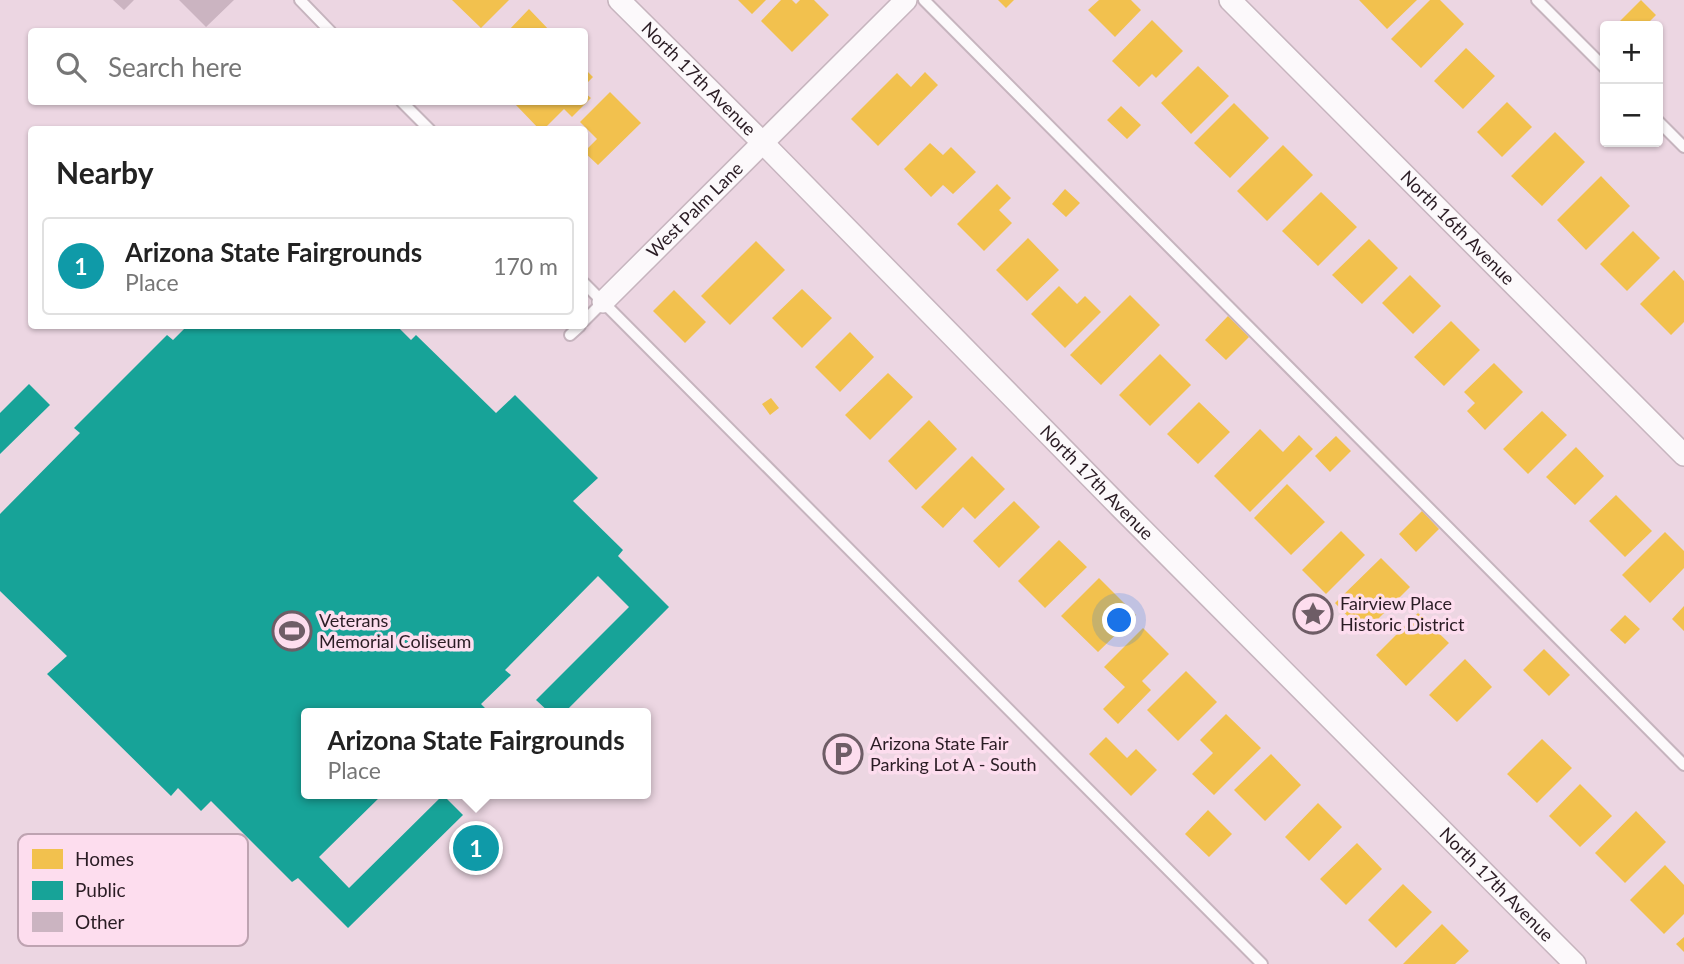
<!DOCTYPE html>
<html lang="en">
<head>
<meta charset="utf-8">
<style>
  :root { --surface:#fff; --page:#f6f6f6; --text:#222; --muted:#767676; --line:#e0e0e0; --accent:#6e5d66 }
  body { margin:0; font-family:Lato,sans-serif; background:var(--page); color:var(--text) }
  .controls { position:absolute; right:21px; top:21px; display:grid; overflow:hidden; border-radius:7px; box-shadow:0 2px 5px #0004 }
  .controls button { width:63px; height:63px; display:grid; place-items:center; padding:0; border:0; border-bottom:2px solid var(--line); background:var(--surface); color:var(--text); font:35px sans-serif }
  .you { position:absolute; left:1120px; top:621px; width:24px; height:24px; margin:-18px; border:5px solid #fff; border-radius:50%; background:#1a73e8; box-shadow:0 0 0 10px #1a73e833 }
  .badge { display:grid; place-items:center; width:46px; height:46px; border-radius:50%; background:var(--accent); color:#fff; font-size:23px; font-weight:700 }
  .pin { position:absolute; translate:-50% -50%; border:4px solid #fff; box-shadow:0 2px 7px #0006 }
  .popup { position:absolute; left:301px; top:708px; width:350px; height:91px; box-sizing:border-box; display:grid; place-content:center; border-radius:7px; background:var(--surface); filter:drop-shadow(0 2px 5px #0005); font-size:23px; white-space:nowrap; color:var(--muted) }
  .popup b { font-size:26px; color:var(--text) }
  .popup::after { content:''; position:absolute; left:50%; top:100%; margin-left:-14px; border:14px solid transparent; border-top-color:var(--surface) }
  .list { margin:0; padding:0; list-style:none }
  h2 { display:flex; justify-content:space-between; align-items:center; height:91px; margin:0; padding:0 28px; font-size:30px }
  h2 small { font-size:23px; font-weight:400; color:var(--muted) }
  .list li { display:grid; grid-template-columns:46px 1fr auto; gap:21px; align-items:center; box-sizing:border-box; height:98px; margin:0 14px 14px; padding:0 14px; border:2px solid var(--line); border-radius:7px }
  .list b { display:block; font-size:26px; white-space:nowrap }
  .list p { margin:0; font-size:23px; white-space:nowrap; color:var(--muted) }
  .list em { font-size:23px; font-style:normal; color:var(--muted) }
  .icon { flex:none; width:38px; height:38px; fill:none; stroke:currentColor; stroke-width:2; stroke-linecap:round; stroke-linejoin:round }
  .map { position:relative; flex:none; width:1684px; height:964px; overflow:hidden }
  .search { position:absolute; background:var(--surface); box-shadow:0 2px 5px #0004; left:28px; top:28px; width:560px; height:77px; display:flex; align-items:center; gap:18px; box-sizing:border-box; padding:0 24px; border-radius:7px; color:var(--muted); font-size:26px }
  .panel { position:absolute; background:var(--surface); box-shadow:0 2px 5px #0004; left:28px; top:126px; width:560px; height:203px; border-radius:7px }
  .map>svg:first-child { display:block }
  .homes { fill:#f2c14e }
  .public { fill:#17a398 }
  .building { fill:#cbb4c1 }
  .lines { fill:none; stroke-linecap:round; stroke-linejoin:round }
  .lane-casing { stroke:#c6b4be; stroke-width:14 }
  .street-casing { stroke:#c6b4be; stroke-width:24 }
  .lane { stroke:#fcf9fb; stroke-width:10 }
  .street { stroke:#fcf9fb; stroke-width:21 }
  .labels { text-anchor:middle; stroke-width:7; stroke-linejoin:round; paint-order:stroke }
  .street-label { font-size:18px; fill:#2a1c24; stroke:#fdddee }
  .poi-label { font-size:18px; fill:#2a1c24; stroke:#fdddee; text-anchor:start }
  .key { fill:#fdddee; stroke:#bea3b1; stroke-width:2 }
  .key-label { font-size:19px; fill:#2a1c24 }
</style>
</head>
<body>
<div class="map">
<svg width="1684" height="964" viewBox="0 0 1684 964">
  <rect width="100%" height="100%" fill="#ecd6e2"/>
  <path class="homes" d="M452,0H509L481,28Z
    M738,0H766L752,14Z
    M781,0H792L796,4L800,0H814L829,15L792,52L761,21Z
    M998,0H1014L1006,8Z
    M1099,0H1131L1141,10L1115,37L1088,10Z
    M1359,0H1417L1387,29Z
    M1430,0H1440L1464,24L1421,68L1391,39Z
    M1641,0L1656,15L1645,26H1619L1617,24Z
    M529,9L551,32H507Z
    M1152,20L1183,51L1156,78L1152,74L1139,87L1112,61Z
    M1466,48L1495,76L1463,109L1434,81Z
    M1198,66L1229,96L1191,134L1161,103Z
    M584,68L593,77L584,86Z
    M925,72L938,85L878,146L851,119L897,73L911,87Z
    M584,92L591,98L572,117L564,109L543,130H540L516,105L520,102H584Z
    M610,92L641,123L598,165L584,152L597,139L580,122Z
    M1507,102L1532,127L1502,157L1477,132Z
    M1234,103L1269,138L1230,178L1194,143Z
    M1121,106L1141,125L1127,139L1107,120Z
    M1555,132L1585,162L1542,206L1511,176Z
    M930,143L943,155L951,147L976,172L953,194L943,185L931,197L904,169Z
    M1283,145L1313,175L1267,221L1237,191Z
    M1601,176L1630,206L1586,250L1557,220Z
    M997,184L1011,198L999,210L1012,223L984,251L957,224Z
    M1065,189L1080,203L1066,217L1052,204Z
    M1321,192L1357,227L1318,266L1282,231Z
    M1633,231L1660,258L1627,291L1600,264Z
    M1028,238L1059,270L1027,301L996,270Z
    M1369,239L1398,268L1362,304L1332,275Z
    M756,241L785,270L730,325L701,296Z
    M1674,270L1684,281V322L1671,335L1640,304Z
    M1410,275L1441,306L1413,334L1382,303Z
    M1059,286L1077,304L1085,296L1101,312L1065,348L1031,314Z
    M802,289L832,318L802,348L772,318Z
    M674,290L706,322L685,343L653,311Z
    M1130,295L1160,325L1101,385L1070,355Z
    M1228,316L1249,337L1226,360L1205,340Z
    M1451,321L1480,350L1444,386L1414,357Z
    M850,332L874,357L840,392L815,367Z
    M1160,354L1191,385L1150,426L1119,395Z
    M1494,363L1523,392L1485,430L1467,411L1475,403L1464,392Z
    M888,373L913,397L870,440L845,415Z
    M771,398L779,408L770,415L762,404Z
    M1199,402L1230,432L1198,464L1167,434Z
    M1542,411L1567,435L1528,474L1503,449Z
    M929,420L957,449L916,490L888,461Z
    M1260,429L1283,452L1299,435L1313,449L1250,512L1214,476Z
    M1336,436L1351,451L1330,472L1315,456Z
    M1576,447L1604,476L1575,505L1546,477Z
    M972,456L1005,489L975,519L963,507L943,528L921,507Z
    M1287,484L1325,522L1291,555L1254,518Z
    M1616,495L1652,531L1625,557L1589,521Z
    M1014,501L1040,527L999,568L973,541Z
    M1422,511L1439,529L1416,552L1399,534Z
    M1341,531L1365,555L1326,594L1302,570Z
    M1665,532L1684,551V568L1650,603L1622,575Z
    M1059,540L1087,567L1045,608L1018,581Z
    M1381,558L1410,587L1364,633L1335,603Z
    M1099,578L1136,615L1098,652L1061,616Z
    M1684,606V631L1672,619Z
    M1418,613L1449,643L1406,686L1376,655Z
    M1625,615L1640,629L1625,644L1610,630Z
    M1143,628L1169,654L1142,681L1151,690L1118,724L1103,709L1125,687L1104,667Z
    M1544,649L1570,675L1549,696L1523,670Z
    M1465,659L1492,687L1457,722L1429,695Z
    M1186,671L1217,702L1178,741L1147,710Z
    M1226,714L1261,748L1214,795L1192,774L1213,753L1200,740Z
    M1106,737L1127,758L1136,749L1157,770L1131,796L1089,754Z
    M1542,739L1572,768L1537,803L1507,774Z
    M1271,754L1301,785L1265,821L1234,790Z
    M1580,784L1612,816L1580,847L1549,816Z
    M1318,803L1342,827L1309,861L1285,837Z
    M1208,810L1232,834L1209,857L1185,834Z
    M1636,811L1666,842L1625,883L1595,853Z
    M1357,843L1382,869L1346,905L1320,879Z
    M1665,865L1684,885V914L1664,934L1630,900Z
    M1403,884L1432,912L1396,948L1368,920Z
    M1442,924L1469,951L1455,964H1403Z
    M1684,937V952L1676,944Z"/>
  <path class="public" d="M187,326H397L411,340L416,335L496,413L515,395L598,478L573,501L623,550L618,556L669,607L564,713H550L536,700L629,607L598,576L505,670L511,675L481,704L490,713H306V794H383L319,857L349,888L443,795L463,815L348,928L298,878L292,882L211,801L201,811L178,788L171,796L47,674L67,656L0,591V514L80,433L74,428L167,335L173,340Z
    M29,384L50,405L0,454V413Z"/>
  <path class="building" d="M113,0H134L124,10Z
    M179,0H234L206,27Z"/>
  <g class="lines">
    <g class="lane-casing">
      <path id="lane" d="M300,0L331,32
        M924,0L1684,765
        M1537,0L1605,68
        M402,102L430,130
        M1658,121L1684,147
        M584,283L1262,964
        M584,321L603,302
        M570,335L580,326"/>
    </g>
    <g class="street-casing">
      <g id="street">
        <path id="s1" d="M619,0L763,143L1122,509L1575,964"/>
        <path id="s2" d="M1230,0L1684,455"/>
        <path id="s3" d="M603,302L906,0"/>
      </g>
    </g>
    <use href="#lane" class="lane"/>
    <use href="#street" class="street"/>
  </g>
  <defs>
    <g id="sight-ring" transform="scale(2.0125)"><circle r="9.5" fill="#fdddee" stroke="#6e5d66" stroke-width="1.5"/><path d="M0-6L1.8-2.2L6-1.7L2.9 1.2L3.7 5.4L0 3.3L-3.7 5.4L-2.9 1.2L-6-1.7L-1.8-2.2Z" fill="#6e5d66"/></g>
    <g id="stadium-ring" transform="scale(2.0125)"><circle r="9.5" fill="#fdddee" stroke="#6e5d66" stroke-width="1.5"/><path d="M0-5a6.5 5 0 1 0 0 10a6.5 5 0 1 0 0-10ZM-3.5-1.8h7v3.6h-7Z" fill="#6e5d66"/></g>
    <g id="parking-ring" transform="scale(2.0125)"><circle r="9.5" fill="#fdddee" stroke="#6e5d66" stroke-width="1.5"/><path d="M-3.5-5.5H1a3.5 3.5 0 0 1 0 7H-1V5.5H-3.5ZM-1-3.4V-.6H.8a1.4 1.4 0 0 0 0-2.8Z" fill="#6e5d66"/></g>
  </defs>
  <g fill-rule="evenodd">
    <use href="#sight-ring" x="1313" y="614"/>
    <use href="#stadium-ring" x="292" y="631"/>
    <use href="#parking-ring" x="843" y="754"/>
  </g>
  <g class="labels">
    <g class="street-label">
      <text dy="6" stroke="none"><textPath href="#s1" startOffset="112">North 17th Avenue</textPath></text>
      <text dy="6" stroke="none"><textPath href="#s3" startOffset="130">West Palm Lane</textPath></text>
      <text dy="6" stroke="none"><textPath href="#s2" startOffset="322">North 16th Avenue</textPath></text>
      <text dy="6" stroke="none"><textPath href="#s1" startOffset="679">North 17th Avenue</textPath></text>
      <text dy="6" stroke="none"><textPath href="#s1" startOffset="1246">North 17th Avenue</textPath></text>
    </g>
    <g class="poi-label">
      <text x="1340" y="610">Fairview Place<tspan x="1340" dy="21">Historic District</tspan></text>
      <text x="319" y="627">Veterans<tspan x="319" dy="21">Memorial Coliseum</tspan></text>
      <text x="870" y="750">Arizona State Fair<tspan x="870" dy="21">Parking Lot A - South</tspan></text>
    </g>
  </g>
  <rect x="18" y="834" width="230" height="112" rx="10" class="key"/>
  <rect x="32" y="849" width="31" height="20" fill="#f2c14e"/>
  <rect x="32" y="881" width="31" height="19" fill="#17a398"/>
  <rect x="32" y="912" width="31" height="20" fill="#cbb4c1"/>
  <g class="key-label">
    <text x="75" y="866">Homes</text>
    <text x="75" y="897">Public</text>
    <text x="75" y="929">Other</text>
  </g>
</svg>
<div class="controls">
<button>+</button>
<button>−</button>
</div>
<div class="you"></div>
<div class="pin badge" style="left:476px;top:848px;background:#0f9aa8">1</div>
<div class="popup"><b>Arizona State Fairgrounds</b>Place</div>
<div class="search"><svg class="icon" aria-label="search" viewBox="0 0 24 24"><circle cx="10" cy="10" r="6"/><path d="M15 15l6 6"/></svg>Search here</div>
<section class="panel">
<h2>Nearby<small></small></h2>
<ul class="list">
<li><span class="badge" style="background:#0f9aa8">1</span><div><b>Arizona State Fairgrounds</b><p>Place</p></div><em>170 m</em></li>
</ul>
</section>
</div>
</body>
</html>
